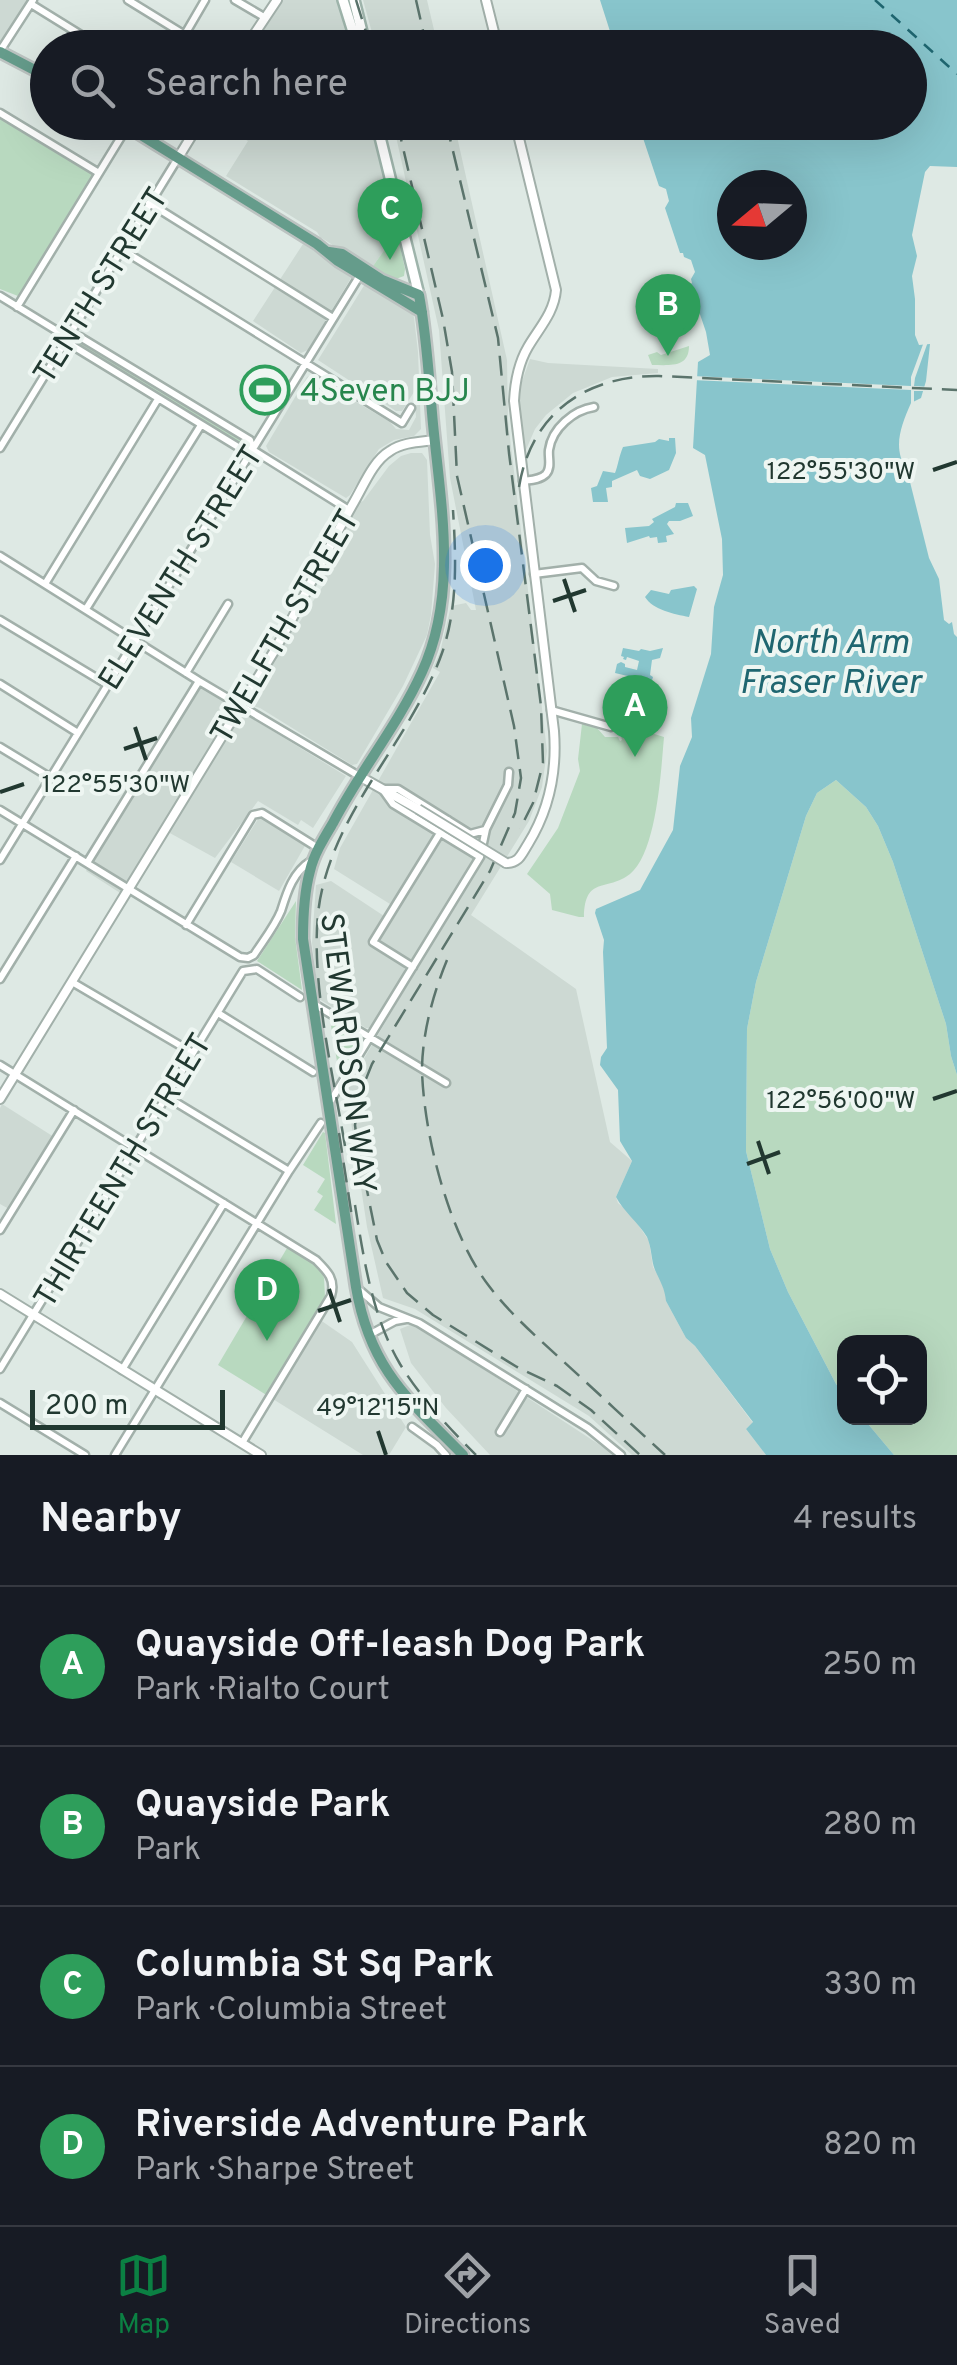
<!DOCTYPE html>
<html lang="en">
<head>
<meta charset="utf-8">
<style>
  :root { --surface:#171b24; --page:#242831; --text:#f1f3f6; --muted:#9ea1a6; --line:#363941; --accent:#0b8043 }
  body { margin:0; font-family:Overpass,sans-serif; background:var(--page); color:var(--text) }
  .controls { position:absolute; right:30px; bottom:30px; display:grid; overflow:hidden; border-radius:20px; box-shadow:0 10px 40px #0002 }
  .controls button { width:90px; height:90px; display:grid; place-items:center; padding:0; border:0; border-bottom:2px solid var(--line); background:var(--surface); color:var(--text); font:50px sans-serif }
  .compass { position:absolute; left:717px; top:170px; width:90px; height:90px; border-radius:50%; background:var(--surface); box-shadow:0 10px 40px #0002; rotate:251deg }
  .scale { position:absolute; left:30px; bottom:25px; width:195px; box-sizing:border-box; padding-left:10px; border:5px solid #213830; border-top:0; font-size:28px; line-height:35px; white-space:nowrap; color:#213830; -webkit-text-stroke:8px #eef6f2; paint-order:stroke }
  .you { position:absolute; left:485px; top:565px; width:35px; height:35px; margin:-25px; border:8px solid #fff; border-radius:50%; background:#1a73e8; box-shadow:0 0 0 15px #1a73e833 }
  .badge { display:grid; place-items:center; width:65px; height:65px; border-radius:50%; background:var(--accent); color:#fff; font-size:32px; font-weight:700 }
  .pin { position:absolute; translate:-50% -82px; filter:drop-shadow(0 2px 5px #0008) }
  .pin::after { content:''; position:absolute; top:52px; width:35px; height:30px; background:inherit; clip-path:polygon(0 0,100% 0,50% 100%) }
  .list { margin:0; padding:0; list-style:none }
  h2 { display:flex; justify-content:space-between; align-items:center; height:130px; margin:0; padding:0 40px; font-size:42px }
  h2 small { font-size:32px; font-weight:400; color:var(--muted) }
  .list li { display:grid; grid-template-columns:65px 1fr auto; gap:30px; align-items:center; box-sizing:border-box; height:160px; padding:0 40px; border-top:2px solid var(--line) }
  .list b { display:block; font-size:38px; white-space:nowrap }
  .list p { margin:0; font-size:32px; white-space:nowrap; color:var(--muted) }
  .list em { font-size:32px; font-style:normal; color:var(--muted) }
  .icon { flex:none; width:55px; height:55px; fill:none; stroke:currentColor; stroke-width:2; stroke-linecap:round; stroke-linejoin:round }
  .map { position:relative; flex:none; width:957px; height:1455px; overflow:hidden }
  .search { position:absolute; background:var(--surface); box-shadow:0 10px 40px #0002; left:30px; right:30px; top:30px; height:110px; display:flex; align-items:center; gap:25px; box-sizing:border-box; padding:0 35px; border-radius:55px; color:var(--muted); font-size:38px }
  .sheet { height:770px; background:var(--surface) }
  nav { display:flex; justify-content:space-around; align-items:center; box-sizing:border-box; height:140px; border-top:2px solid var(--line); background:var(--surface); font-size:28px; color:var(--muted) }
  nav a { display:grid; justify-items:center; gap:5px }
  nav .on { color:var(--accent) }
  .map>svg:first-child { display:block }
  .built { fill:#cdd9d3 }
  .green { fill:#b8d9bf }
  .water { fill:#88c5cc; fill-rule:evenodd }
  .pier { fill:#dee9e4 }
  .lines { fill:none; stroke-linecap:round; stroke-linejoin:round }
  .ferry { stroke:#1f6670; stroke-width:2.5; stroke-dasharray:12 10; stroke-linecap:butt }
  .minor-casing { stroke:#a2b0aa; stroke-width:11 }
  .tertiary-casing { stroke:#a2b0aa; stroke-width:12 }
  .secondary-casing { stroke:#9eb4ab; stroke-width:14 }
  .primary-casing { stroke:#bcc3c1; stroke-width:15 }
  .minor { stroke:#fff; stroke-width:6 }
  .tertiary { stroke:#fff; stroke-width:8 }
  .secondary { stroke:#fff; stroke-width:9 }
  .primary { stroke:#659c8b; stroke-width:10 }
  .rail { stroke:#5b746c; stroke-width:2.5; stroke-dasharray:20 10; stroke-linecap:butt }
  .tertiary-bridge-casing { stroke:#a2b0aa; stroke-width:12; stroke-linecap:butt }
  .tertiary-bridge { stroke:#fff; stroke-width:8 }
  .ticks { fill:none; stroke:#213830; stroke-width:4 }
  .labels { text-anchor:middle; stroke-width:8; stroke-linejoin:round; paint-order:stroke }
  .street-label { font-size:32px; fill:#213830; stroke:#eef6f2 }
  .leisure-label { font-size:32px; fill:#27864d; stroke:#eef6f2; text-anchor:start }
  .water-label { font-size:35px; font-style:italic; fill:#1f6670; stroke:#eef6f2 }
  .ticks-label { font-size:25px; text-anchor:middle; fill:#213830; stroke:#eef6f2; stroke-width:8; stroke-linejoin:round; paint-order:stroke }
</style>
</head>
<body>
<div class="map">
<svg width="957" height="1455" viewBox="0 0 957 1455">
  <rect width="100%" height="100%" fill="#dee9e4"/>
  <path class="built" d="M0,0H29L4,41L0,42Z
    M282,0H338L354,48H252Z
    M363,0H427L438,47H376Z
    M218,123H370L397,232L371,269L320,237L317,232L226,176L248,141Z
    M393,123H454L507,360L508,421L547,751L542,787L529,821L471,915L576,989L610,1142L632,1161L616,1197L618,1203L631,1214L649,1241L653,1267L660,1279L667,1298L666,1301L686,1338L695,1346L753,1423L746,1429L766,1455H632L589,1416L415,1309L383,1298L367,1227L346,1089L418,967L379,941L398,909L334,869L340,848L440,672L433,668L440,652L451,606L466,603L471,610H476L450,478L439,330Z
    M303,244L349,272L351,278L308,350L301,353L253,321Z
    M365,284L410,311L414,317L418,352L421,429L414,436L394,440L379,449L350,495L346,498L269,452L266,446L307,377L311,375L390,422L396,429L409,430L416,417L414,392L402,411H396L318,360Z
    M530,359L548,363L658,369V373L612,377L573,393L546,415L535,429L525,452L519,404L520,387Z
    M411,453H422L427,460L430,535L435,564L431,615L427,635L403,686L357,764L352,765L260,708L253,706L250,701L292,631L295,629L323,586L329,557L360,502L363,501L389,466L401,456Z
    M191,687L195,690L203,688L346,776L313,828L301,820L298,825L258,801L215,858L168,832L128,898L86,871Z
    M260,816L306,844L279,891L231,862Z
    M331,881L384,916L367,943L405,967L402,979L371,1028H366L319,999L312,943L316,885Z
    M2,1104L54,1137L9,1209L0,1204V1108Z
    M316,1317L352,1342L406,1427L389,1455H363L268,1396Z
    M410,1325L422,1329L603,1447L612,1455H490L446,1408L411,1363L400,1329Z"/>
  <path class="green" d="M0,117L89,171L93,176L22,293L18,296L0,289Z
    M397,232L405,269L404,276L393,280L371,269Z
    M78,339L247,442L244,447L75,344Z
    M689,346C689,368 670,365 652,365L648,355L657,352L661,355Z
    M582,724L597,728L605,737H618L620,741L622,740L621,736L632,727L664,737C661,770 657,852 630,874C607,892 585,875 584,917H579L552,910L550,894L527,874L558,828L580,771L578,759Z
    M836,780L866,807L878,826L893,862L946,1024L951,1056L957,1075V1455H894L863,1418H920V1342H844V1394L836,1384L788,1292L770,1249L746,1151L747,1029L756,982L806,816L817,793Z
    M296,901L295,937L302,990L257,961Z
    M337,1024L358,1036L360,1041L343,1073H339L331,1026Z
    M323,1132L325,1133L336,1224L314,1210L323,1196L317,1192L325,1179L303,1165Z
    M290,1243L316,1259L324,1278L325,1297L316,1317L268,1396L218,1365Z"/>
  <path class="water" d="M600,0H957V167L930,166L925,172L912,235L917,256L912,276L915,299V335L919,345L930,344L926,381L921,398L911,403C901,426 892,448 907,470L929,558L939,579L944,620L949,624L952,622L954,634L957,637V1075L951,1056L946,1024L893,862L878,826L866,807L836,780L817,793L806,816L756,982L747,1029L746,1151L770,1249L788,1292L836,1384L844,1394V1418H863L894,1455H766L746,1429L753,1422L695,1346L686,1338L666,1301C665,1289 660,1281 655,1270C651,1260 652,1248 647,1237C638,1222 623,1211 616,1197L632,1161L620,1141L618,1090L600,1065L601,1057L607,1048L603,952L604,940L595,913L596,909L640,890L673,830L680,766L692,737L691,718L711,654L714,607L723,575L722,539L705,455L693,448L698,362L710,355L706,332L690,285L692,283L691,279L695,272L691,260L684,257L683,253H680L665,208L669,201L666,189L659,186L638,123L910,122V48L615,47ZM732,185H792V245H732Z
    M669,438H675L676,453L669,470L650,479L640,476L637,470L612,481V487L606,488L608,502H593L591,488L597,486L603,471L615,473C618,466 619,456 623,447L655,442L659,439L669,441Z
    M676,503H688L693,516L680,521H669L667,524L674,534L666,536L667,542L658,543L657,537L650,538L649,536L627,543L625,528L649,526L654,522L652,519L675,507Z
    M694,586L697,589L689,617C674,614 653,610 645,597L651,590L669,594L671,590Z
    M623,648L639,651L641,649L650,651L663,648L660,658L652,660L650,675L653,677L649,691L644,694L633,691L636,678L615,673L617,664L621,662L625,664V667L637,670L639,661L627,657L626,660L623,659L624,657L621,656Z"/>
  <path class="pier" d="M925,339H929L915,378L914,386L930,387L929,391H914V409L911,407V390L692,380V376L911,386V377Z"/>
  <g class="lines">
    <path class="ferry" d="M875,0L957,74"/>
    <g class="minor-casing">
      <path id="minor" d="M128,0L206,48
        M235,0L264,17
        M31,4L102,48
        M177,48L205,0
        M0,51L33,0
        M0,113L99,173
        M149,203L333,318
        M121,249L402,423L411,408
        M0,296L67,337L73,346L243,450H252
        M17,307L129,124
        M69,337H80L250,440L253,450L349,510
        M0,448L178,158
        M523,481C530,480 540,480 546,474C552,467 548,458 549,450C552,428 574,410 594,407
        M0,556L199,681L359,776
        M534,574L582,568L596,581L614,586
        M45,584L158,399
        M86,609L201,425
        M0,620L108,685
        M186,673L228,604
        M0,684L78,733
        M551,710L611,727
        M0,747L51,778
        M382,789H398L470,834L485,830
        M383,790L393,804L480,857
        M0,810L240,957L248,958L254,955C263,941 275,926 281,911C287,892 293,872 311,861
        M0,860L360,275
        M87,863L199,681
        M186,925L253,815L262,813L318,848
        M413,967L373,942L448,820
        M0,979L76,856
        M72,982L193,1053
        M314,1004L446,1083
        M218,1013L313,1072
        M0,1065L316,1260C327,1271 336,1279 331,1296L242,1443
        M167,1097L289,1171
        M330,1102L480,857L486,829L508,785L509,772
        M0,1230L74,1110
        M357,1288L379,1307L419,1323L588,1428L621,1455
        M369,1335L395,1321L406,1319
        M0,1369L243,971L257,969L300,997
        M122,1370L224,1203
        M0,1403L85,1455
        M412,1427L437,1445L446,1455
        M500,1432L526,1389
        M115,1455L289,1171L321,1123"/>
    </g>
    <g class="tertiary-casing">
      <path id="tertiary" d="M486,0L498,48
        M245,48L277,0
        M178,158L200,122
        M359,776L418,809
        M506,863C519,863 521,855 528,844C549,810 557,771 554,731L514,401C515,382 518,364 528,347C539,328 554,313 556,290L515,122
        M0,1099L273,653C302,603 326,551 354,502C364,485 373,461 390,451C403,442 420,442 435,440
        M0,1294L261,1455"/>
    </g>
    <g class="secondary-casing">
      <path id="secondary" d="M343,0L358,48
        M354,0L366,48
        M380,122V137L419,295"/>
    </g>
    <g class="primary-casing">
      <path id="primary" d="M0,52L48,77
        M120,122L317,244L338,261L422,312
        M329,252L342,254L382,280L419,295C427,337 429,381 433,424C441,506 458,594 422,672C398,725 360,771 333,823C324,838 314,854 310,871C304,893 303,916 303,939L356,1287C370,1369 408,1399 463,1455"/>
    </g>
    <use href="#minor" class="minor"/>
    <use href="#tertiary" class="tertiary"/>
    <use href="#secondary" class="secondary"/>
    <use href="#primary" class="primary"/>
    <path class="rail" d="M356,0L371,48
      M416,0L427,48
      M397,122L443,319L452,372L457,476L514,726L521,778L515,813L490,871L372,1064L360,1094L355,1125L357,1141L377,1240L386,1262L407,1293L433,1315L517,1367L557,1386L591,1410L640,1455
      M446,122L498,338L509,453L541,706L543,763L533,803L520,829
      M519,487C531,413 587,375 659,376L957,390
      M447,960C433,994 422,1034 422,1071C424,1136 449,1234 489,1286C511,1315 538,1338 564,1362C598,1393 631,1424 665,1455
      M339,1133L352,1217
      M345,1146C333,1072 305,961 322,890C342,802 412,737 442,653C458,607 456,558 453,510
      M355,1205C364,1260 372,1316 400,1364C421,1398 448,1427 476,1455"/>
    <g class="tertiary-bridge-casing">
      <path id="tertiary-bridge" d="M418,809L506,863"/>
    </g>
    <use href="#tertiary-bridge" class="tertiary-bridge"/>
  </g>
  <path class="ticks" d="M933,470L957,462M564,579L575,612M553,601L586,590M135,727L146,760M124,749L157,738M0,792L24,784M933,1099L957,1091M758,1141L769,1174M747,1164L780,1152M329,1289L340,1322M318,1311L351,1300M378,1431L386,1455"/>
  <defs>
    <g id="stadium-ring" transform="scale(2.5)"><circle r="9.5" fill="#eef6f2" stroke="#2e9e5b" stroke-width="1.5"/><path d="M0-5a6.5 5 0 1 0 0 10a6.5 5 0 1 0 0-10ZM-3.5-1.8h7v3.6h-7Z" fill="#2e9e5b"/></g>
  </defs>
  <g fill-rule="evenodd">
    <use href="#stadium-ring" x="265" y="390"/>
  </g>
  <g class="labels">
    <g class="street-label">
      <text transform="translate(100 285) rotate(-58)" y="11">TENTH STREET</text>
      <text transform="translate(180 567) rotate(-58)" y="11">ELEVENTH STREET</text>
      <text transform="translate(284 626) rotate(-60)" y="11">TWELFTH STREET</text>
      <text transform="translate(349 1053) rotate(83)" y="11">STEWARDSON WAY</text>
      <text transform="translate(122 1170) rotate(-59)" y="11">THIRTEENTH STREET</text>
    </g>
    <g class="leisure-label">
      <text x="300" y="401">4Seven BJJ</text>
    </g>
    <g class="water-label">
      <text x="830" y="653">North Arm<tspan x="830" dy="40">Fraser River</tspan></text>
    </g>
  </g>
  <g class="ticks-label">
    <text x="841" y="479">122°55'30"W</text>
    <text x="116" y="792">122°55'30"W</text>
    <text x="841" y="1108">122°56'00"W</text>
    <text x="378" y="1415">49°12'15"N</text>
  </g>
</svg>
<div class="controls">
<button><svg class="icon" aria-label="locate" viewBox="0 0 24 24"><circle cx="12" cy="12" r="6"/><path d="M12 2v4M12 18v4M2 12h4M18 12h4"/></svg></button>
</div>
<svg class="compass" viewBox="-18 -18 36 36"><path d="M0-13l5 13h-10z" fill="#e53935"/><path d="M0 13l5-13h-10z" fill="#9ea1a6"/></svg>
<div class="scale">200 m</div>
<div class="you"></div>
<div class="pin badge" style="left:635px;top:757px;background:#2e9e5b">A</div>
<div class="pin badge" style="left:668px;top:356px;background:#2e9e5b">B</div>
<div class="pin badge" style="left:390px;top:260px;background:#2e9e5b">C</div>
<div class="pin badge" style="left:267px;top:1341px;background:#2e9e5b">D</div>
<div class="search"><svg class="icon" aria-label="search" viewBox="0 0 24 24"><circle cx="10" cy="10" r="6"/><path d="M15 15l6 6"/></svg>Search here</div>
</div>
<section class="sheet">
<h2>Nearby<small>4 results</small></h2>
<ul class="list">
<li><span class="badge" style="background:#2e9e5b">A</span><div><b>Quayside Off-leash Dog Park</b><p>Park · Rialto Court</p></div><em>250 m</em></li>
<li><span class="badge" style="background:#2e9e5b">B</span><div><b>Quayside Park</b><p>Park</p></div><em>280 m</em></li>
<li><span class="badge" style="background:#2e9e5b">C</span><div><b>Columbia St Sq Park</b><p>Park · Columbia Street</p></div><em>330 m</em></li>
<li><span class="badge" style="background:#2e9e5b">D</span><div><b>Riverside Adventure Park</b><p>Park · Sharpe Street</p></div><em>820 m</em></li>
</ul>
</section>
<nav>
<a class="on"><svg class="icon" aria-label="map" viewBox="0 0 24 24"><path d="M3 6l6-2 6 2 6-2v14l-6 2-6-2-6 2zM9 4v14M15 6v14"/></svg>Map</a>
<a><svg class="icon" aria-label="directions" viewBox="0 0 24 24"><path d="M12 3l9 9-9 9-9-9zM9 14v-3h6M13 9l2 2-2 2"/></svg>Directions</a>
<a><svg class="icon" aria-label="saved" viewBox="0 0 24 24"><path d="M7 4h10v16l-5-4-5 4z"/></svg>Saved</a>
</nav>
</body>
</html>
